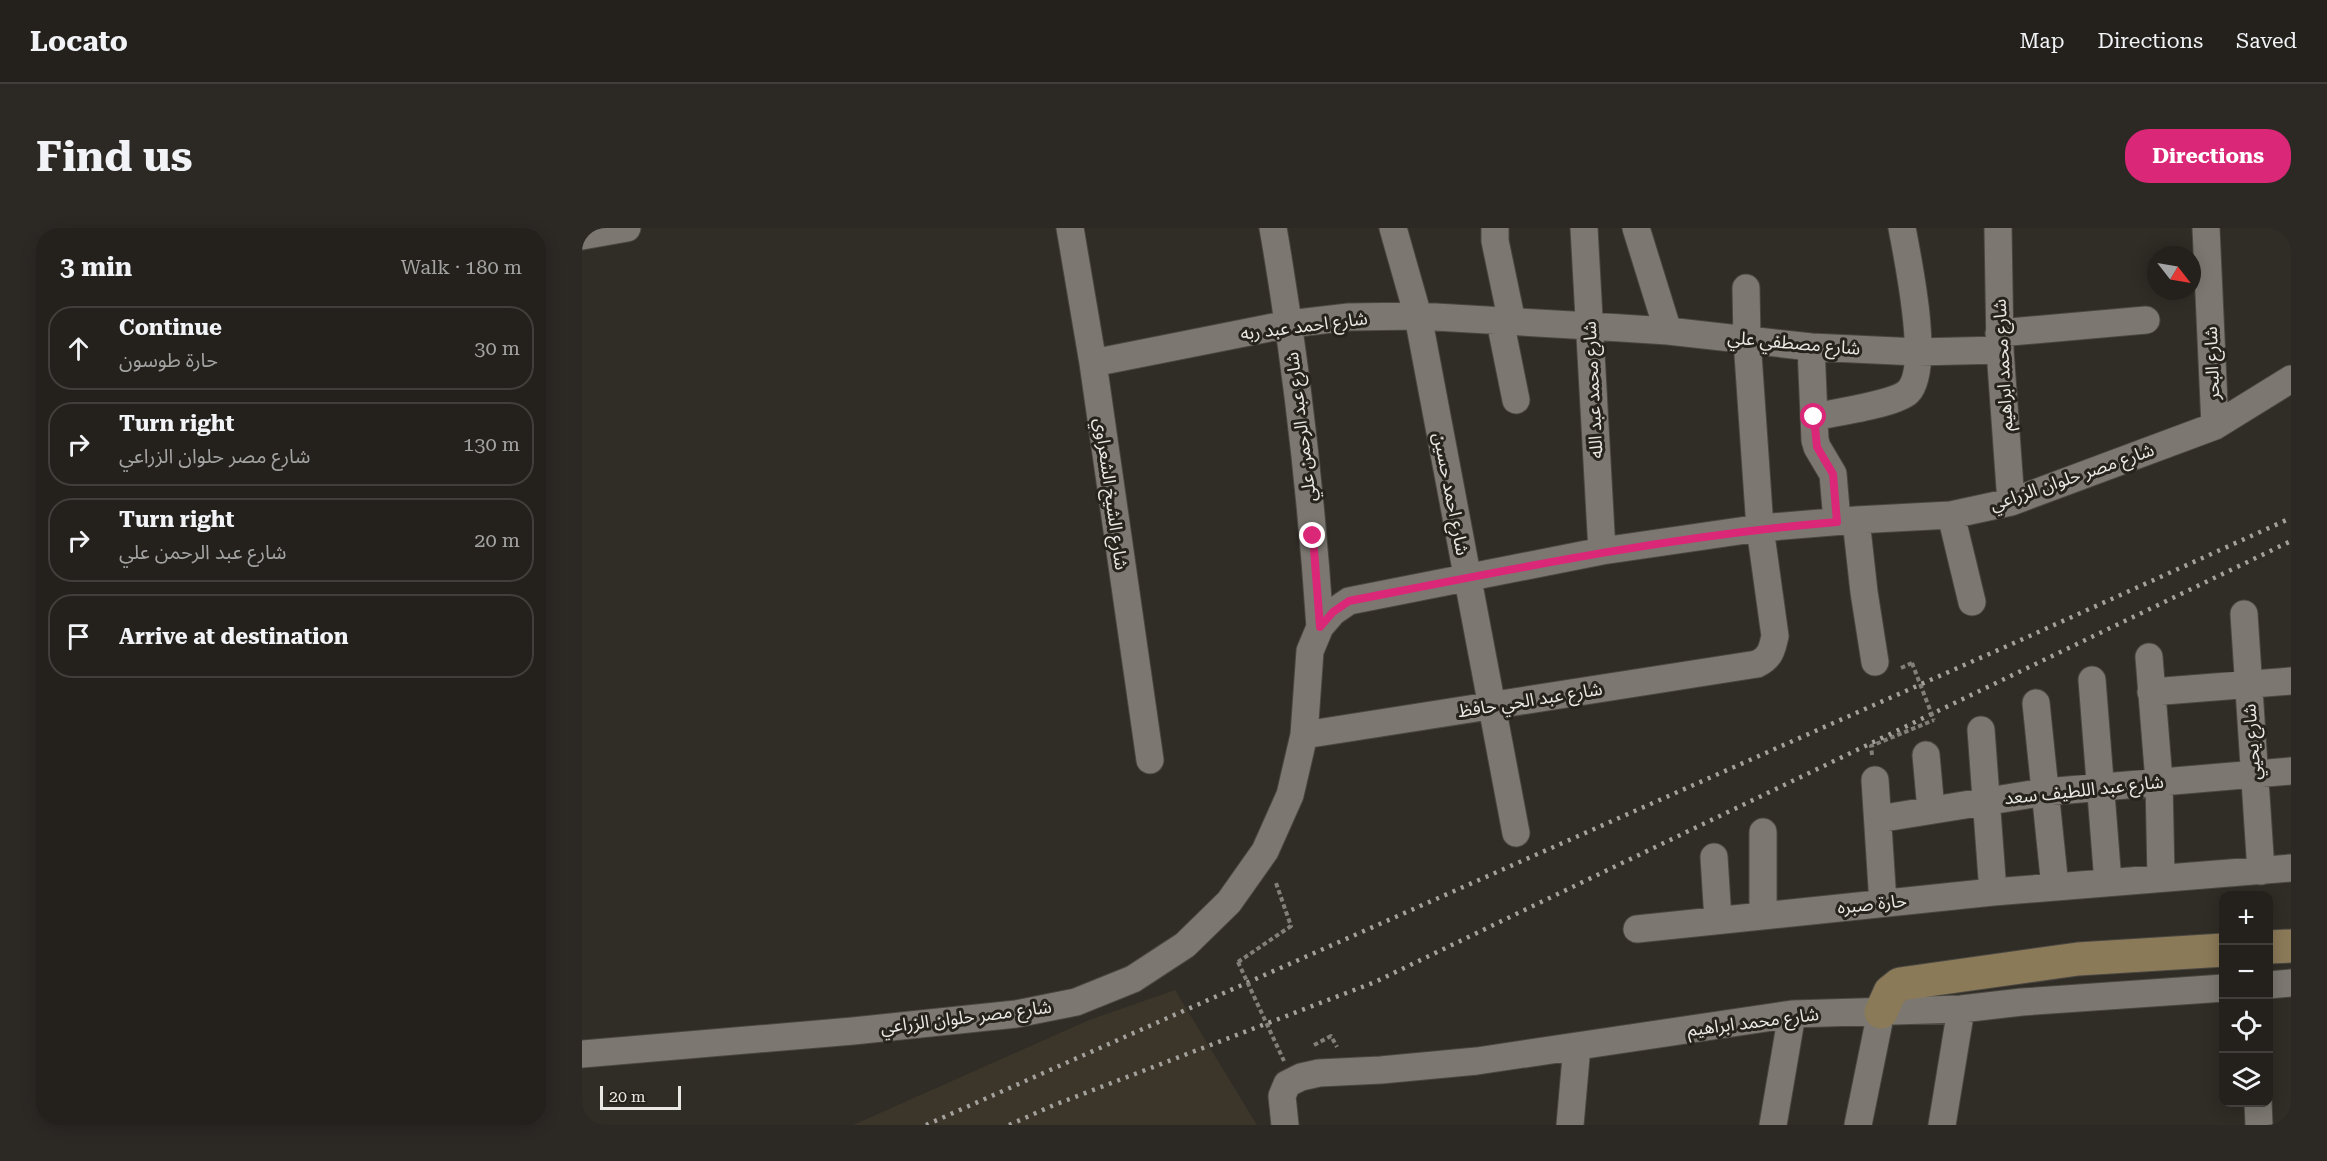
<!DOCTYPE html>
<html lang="en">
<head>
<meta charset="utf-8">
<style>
  :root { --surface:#24211c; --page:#2c2925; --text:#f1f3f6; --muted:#a3a3a3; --line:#413e3b; --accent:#db2777 }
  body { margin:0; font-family:"Roboto Serif","Noto Sans Arabic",serif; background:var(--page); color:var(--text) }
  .controls { position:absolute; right:18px; bottom:18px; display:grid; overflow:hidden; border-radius:12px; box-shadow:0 3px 15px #0003 }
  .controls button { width:54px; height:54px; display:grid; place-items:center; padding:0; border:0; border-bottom:2px solid var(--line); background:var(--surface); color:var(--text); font:30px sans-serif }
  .compass { position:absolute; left:1565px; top:18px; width:54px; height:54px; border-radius:50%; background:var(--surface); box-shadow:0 3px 15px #0003; rotate:121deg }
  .scale { position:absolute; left:18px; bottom:15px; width:81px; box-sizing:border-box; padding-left:6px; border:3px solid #e9e7e3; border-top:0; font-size:16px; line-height:21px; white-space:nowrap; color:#e9e7e3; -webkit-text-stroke:4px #26221c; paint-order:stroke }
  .stop { position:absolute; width:18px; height:18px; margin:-14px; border:4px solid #db2777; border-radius:50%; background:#fff }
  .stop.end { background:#db2777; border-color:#fff; box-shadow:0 2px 6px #0008 }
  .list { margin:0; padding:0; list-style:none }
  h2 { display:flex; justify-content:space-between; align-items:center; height:78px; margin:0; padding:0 24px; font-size:26px }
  h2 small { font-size:20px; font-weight:400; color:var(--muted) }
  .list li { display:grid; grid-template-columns:39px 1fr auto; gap:18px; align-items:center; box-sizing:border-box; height:84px; margin:0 12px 12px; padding:0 12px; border:2px solid var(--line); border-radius:24px }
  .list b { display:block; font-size:22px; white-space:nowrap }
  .list p { margin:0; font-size:20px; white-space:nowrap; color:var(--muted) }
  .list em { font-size:20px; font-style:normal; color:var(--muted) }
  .icon { flex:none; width:33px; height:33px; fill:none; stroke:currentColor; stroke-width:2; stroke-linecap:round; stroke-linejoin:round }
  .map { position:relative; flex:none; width:1709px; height:897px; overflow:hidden; border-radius:24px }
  header { display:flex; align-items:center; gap:36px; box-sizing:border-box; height:84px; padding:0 30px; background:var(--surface); border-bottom:2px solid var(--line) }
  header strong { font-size:28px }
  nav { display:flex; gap:33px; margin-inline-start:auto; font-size:21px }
  .intro { display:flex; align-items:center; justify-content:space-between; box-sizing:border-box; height:144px; padding:0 36px }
  h1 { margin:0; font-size:42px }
  .button { padding:15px 27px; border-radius:24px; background:var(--accent); color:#fff; font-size:21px; font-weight:700 }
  main { display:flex; gap:36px; padding:0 36px }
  aside { flex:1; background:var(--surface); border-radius:24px; box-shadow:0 3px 15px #0003 }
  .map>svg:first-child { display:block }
  .built { fill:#3c352a }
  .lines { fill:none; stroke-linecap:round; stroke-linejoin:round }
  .street-casing { stroke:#4a4742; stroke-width:29 }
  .secondary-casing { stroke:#4a4742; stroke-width:35 }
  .path { stroke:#827f7a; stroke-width:4; stroke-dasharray:4.5 3; stroke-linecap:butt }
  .street { stroke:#7c7871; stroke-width:27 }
  .secondary { stroke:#8b7a58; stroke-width:33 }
  .rail { stroke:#a3a19c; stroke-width:4.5; stroke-dasharray:3 6; stroke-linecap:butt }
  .path-bridge { stroke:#827f7a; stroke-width:4; stroke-dasharray:4.5 3; stroke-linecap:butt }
  .route { stroke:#db2777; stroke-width:8 }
  .labels { text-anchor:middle; stroke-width:6; stroke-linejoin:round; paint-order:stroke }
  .street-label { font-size:18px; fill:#e9e7e3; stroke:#26221c }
</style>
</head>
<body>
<header>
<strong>Locato</strong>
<nav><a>Map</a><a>Directions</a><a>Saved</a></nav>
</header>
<div class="intro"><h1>Find us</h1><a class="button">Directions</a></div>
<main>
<aside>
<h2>3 min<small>Walk · 180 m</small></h2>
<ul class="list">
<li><svg class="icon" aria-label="ahead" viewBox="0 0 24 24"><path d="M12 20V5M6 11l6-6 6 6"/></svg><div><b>Continue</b><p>حارة طوسون</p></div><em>30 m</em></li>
<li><svg class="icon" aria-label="right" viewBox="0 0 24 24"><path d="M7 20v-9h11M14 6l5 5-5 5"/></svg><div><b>Turn right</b><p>شارع مصر حلوان الزراعي</p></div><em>130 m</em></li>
<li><svg class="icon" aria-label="right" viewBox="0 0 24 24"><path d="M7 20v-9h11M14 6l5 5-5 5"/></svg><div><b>Turn right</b><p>شارع عبد الرحمن علي</p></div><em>20 m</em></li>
<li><svg class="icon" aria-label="arrive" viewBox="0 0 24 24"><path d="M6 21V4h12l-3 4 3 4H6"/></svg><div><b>Arrive at destination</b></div></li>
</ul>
</aside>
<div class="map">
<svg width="1709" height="897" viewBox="0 0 1709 897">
  <rect width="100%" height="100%" fill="#302c26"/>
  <path class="built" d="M593,762L675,897H271L507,792Z"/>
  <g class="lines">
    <g class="street-casing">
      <path id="street" d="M488,0L511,135L568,532
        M691,0C714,132 729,265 738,399
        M811,0L836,88L934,605
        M913,0V13L930,94
        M1002,0L1020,323
        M1054,0L1086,103
        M1416,0L1418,122L1429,274
        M1624,0L1633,198
        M0,8L45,0
        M918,93L934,172
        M1417,105L1564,92
        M1229,119L1233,212L1235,219L1251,246L1255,293
        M511,135L707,96L767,89L836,88L1008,98L1086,103L1229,119L1335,124L1418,122
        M1232,189C1252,185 1313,176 1326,164C1349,141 1326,32 1320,0
        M1369,287L1390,374
        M1274,292L1282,364L1293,434
        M1662,386L1679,643
        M1567,429L1577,553L1579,650
        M1510,452L1526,654
        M1569,464L1709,453
        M1454,475L1473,659
        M1399,502L1411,664
        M722,507L1175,436C1188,430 1190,422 1193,408L1178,300L1165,112L1164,60
        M1344,527L1349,582
        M1293,552L1301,675
        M1296,591L1463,564L1709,543
        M1132,629L1136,692
        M1181,687V604
        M1055,701L1411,664L1709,640
        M1686,757L1709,755
        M0,826L271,803L434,786L494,774L551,751L603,717L647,674L683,623L708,567L722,507L728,423L738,399L751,384L767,373L1020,323L1178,300L1274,292L1369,287L1429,274L1633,198L1709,151
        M1676,874L1677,897
        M703,897L700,868L705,856L719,849L737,845L799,842L895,833L1210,786L1379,781L1440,774L1642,760
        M988,897L995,818
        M1191,897L1210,786
        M1276,897L1299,784
        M1360,897L1379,781"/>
    </g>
    <g class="secondary-casing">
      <path id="secondary" d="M1686,719L1709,718
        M1299,784L1308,764L1318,756L1496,731L1642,722"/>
    </g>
    <path class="path" d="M1319,440L1330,435
      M1290,527L1289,518L1352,492
      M656,734L709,698L694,655
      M732,817L749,808L755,819"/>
    <use href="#street" class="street"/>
    <use href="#secondary" class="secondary"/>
    <path class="rail" d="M344,897L1441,411L1709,290
      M427,897L472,877L793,754L1709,313"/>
    <path class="path-bridge" d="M1330,435L1352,492
      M656,734L702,833"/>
  </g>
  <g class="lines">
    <path class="route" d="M731,308L738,399L751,384L767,373C930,341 1089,308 1255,294L1251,246L1235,219L1232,189"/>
  </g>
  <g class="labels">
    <g class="street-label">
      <text transform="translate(722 98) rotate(-7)" y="6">شارع احمد عبد ربه</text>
      <text transform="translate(1212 115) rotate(5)" y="6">شارع مصطفي علي</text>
      <text transform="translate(1630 135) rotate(-92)" y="6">شارع البحر</text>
      <text transform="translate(1421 137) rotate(-93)" y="6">شارع محمد ابراهيم</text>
      <text transform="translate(1011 162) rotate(-93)" y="6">شارع محمد عبد الله</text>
      <text transform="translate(719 199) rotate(-97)" y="6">شارع عبد الرحمن علي</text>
      <text transform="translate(1490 249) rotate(-19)" y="6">شارع مصر حلوان الزراعي</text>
      <text transform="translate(529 266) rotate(82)" y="6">شارع الشيخ الشعراوي</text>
      <text transform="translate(869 266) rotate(79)" y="6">شارع احمد حسين</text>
      <text transform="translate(948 472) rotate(-9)" y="6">شارع عبد الحي حافظ</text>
      <text transform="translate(1670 514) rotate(-94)" y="6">شارع يحيي</text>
      <text transform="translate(1502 562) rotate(-6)" y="6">شارع عبد اللطيف سعد</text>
      <text transform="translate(1290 676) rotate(-6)" y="6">حارة صبره</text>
      <text transform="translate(384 789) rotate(-7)" y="6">شارع مصر حلوان الزراعي</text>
      <text transform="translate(1171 794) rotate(-7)" y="6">شارع محمد ابراهيم</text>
    </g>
  </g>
</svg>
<div class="controls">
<button>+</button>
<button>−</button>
<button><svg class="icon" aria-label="locate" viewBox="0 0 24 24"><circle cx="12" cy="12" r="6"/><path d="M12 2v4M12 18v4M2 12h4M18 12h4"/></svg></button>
<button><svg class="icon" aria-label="layers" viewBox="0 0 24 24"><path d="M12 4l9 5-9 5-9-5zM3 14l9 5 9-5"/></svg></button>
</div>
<svg class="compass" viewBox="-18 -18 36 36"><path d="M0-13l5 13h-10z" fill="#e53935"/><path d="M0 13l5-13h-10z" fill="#a3a3a3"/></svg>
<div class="scale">20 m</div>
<div class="stop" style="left:1232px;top:189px"></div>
<div class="stop end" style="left:731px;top:308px"></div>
</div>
</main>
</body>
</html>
